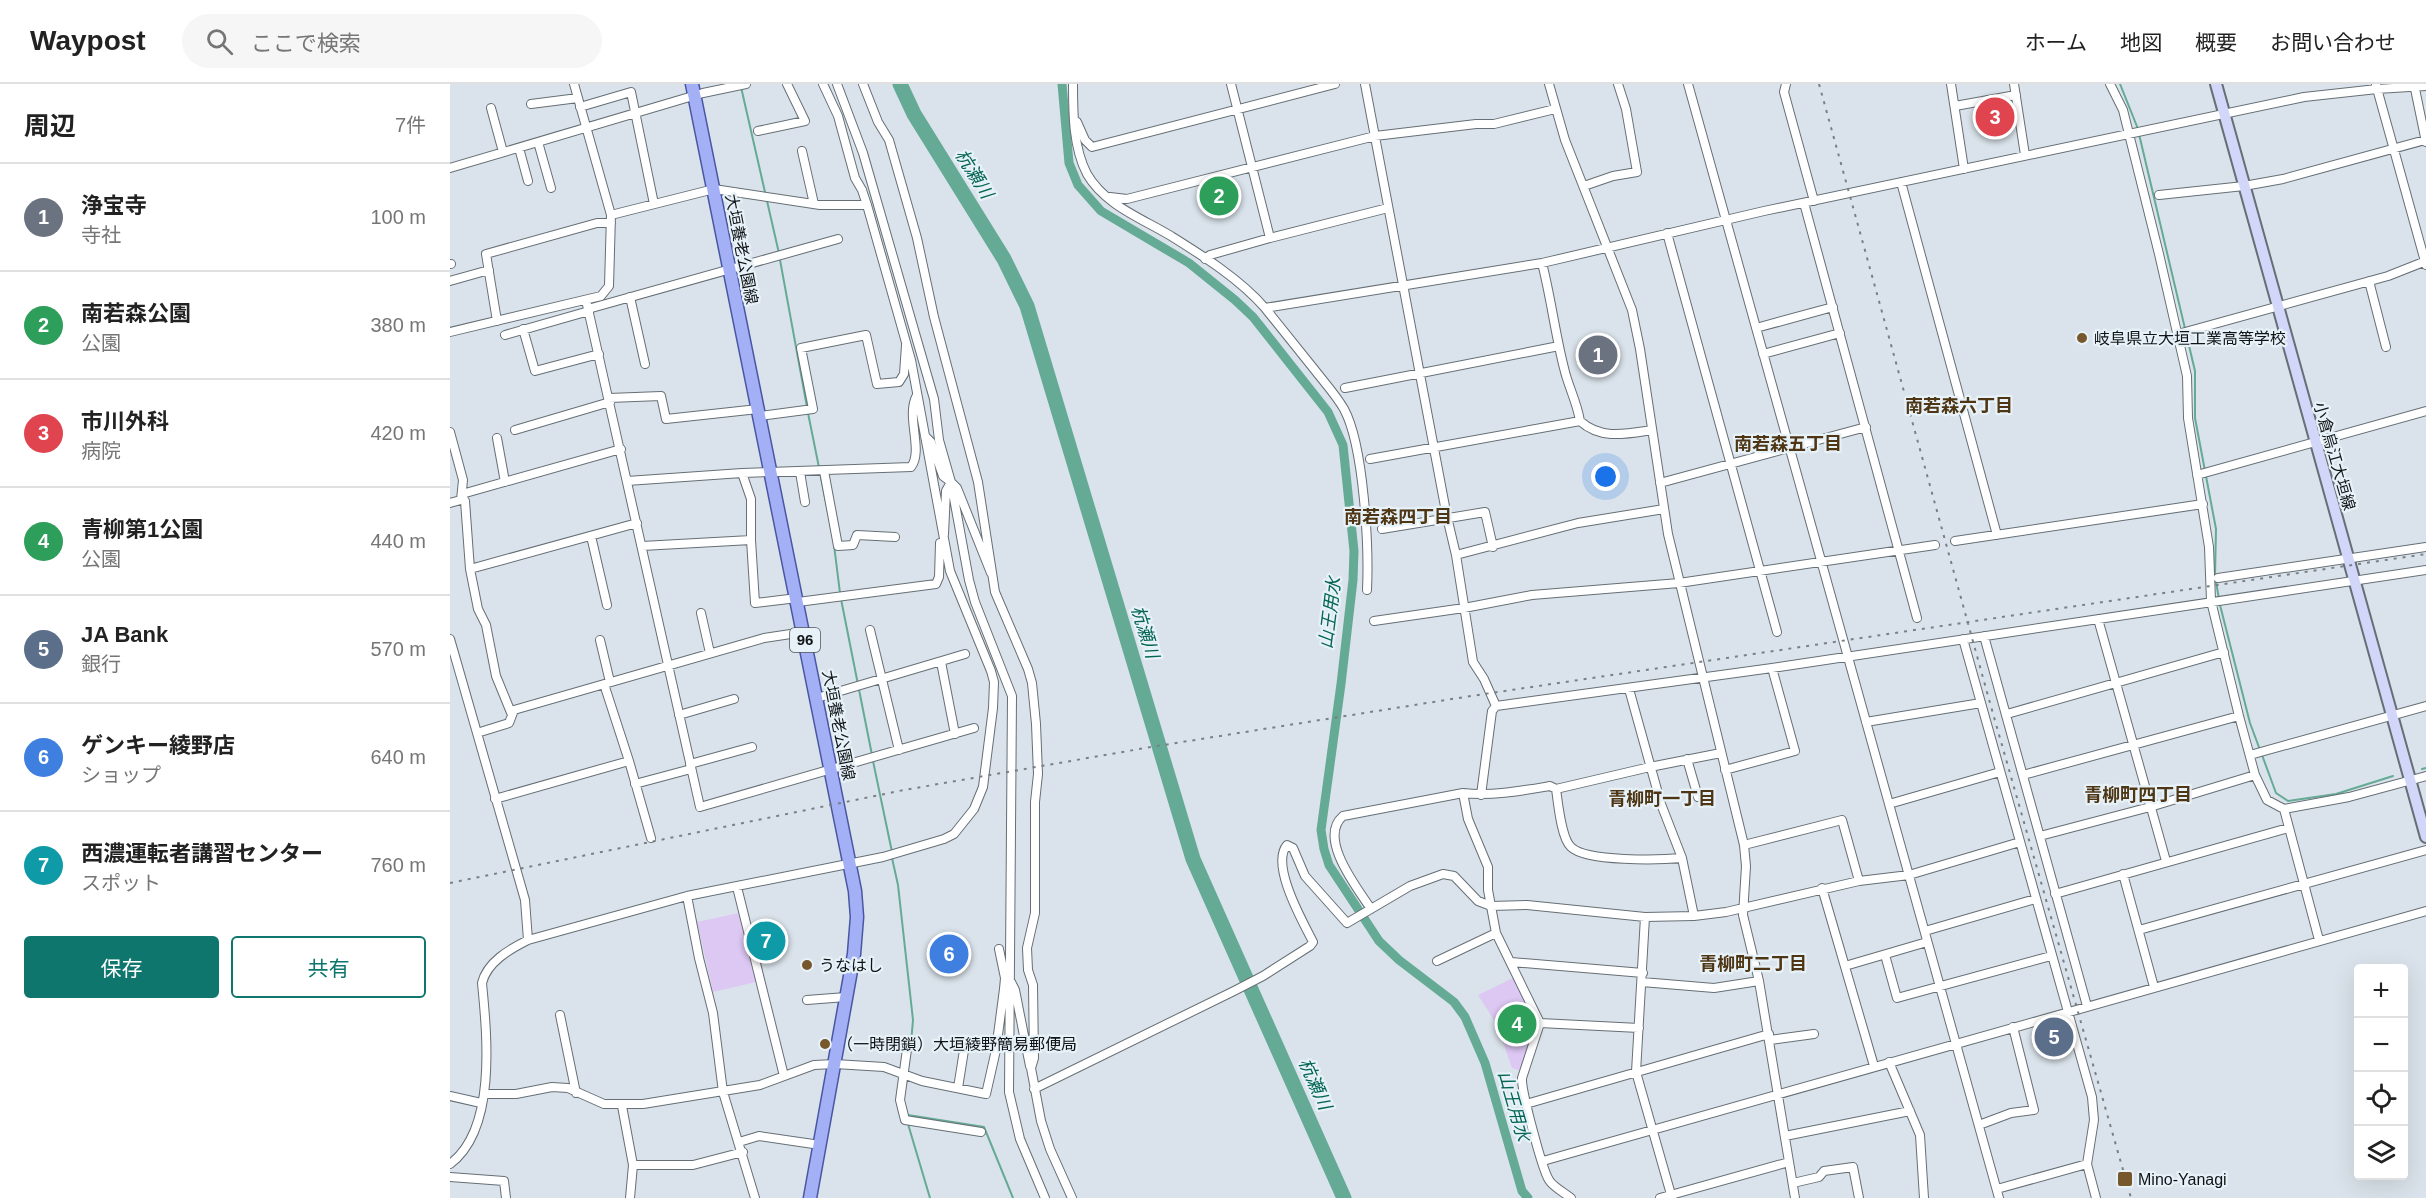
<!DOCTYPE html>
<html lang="ja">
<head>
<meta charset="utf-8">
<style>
  :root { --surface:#fff; --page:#f6f6f6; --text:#222; --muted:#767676; --line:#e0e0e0; --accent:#0f766e }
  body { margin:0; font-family:Arial,"Noto Sans JP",sans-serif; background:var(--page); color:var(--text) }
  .controls { position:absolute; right:18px; bottom:18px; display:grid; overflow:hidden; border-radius:6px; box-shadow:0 6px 24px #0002 }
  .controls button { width:54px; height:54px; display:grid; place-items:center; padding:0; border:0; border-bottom:2px solid var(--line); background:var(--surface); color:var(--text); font:30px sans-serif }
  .you { position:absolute; left:1156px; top:393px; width:21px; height:21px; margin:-15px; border:4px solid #fff; border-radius:50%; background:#1a73e8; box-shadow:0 0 0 9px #1a73e833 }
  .badge { display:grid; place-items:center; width:39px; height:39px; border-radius:50%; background:var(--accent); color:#fff; font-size:20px; font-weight:700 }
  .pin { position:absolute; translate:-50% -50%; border:3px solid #fff; box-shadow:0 2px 6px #0006 }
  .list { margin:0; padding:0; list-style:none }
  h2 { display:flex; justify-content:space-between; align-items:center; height:78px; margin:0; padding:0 24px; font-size:26px }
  h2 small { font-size:20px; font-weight:400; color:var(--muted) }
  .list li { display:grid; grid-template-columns:39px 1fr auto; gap:18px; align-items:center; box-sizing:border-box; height:108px; padding:0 24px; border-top:2px solid var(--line) }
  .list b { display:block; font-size:22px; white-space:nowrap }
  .list p { margin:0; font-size:20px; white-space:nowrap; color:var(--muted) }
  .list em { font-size:20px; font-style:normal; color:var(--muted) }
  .actions { display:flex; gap:12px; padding:18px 24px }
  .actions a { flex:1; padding:14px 0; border:2px solid var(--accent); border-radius:6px; text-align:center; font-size:21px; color:var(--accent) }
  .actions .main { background:var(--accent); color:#fff }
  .icon { flex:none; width:33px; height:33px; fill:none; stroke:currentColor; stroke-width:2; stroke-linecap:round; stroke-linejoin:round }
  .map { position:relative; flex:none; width:1976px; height:1114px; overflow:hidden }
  header { display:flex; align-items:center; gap:36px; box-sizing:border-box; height:84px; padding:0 30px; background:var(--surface); border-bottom:2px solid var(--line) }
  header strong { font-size:28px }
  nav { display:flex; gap:33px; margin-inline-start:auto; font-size:21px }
  .search { width:420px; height:54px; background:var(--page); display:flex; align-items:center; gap:15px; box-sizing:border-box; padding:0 21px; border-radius:33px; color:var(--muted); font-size:22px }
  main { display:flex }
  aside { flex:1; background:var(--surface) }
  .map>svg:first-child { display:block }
  .green { fill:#ddc8f4 }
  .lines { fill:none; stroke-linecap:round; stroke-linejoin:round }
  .stream { stroke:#64aa95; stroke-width:2 }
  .canal { stroke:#64aa95; stroke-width:9 }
  .river { stroke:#64aa95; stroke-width:15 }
  .minor-casing { stroke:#666f75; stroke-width:10 }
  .secondary-casing { stroke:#666f75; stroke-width:14 }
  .primary-casing { stroke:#4957a2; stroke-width:15 }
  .minor { stroke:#fff; stroke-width:8 }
  .secondary { stroke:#d2d7fa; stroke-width:10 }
  .primary { stroke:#a4b0f5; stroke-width:12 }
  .rail { stroke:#798085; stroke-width:2; stroke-dasharray:3 6; stroke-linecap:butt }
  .poi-dot { fill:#77582d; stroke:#e7f1f8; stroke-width:2 }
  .labels { text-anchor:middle; stroke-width:4.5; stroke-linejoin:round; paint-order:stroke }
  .shield { fill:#e7f1f8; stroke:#50565a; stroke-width:1.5 }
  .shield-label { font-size:15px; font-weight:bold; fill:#101416 }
  .street-label { font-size:16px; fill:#101416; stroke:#e7f1f8 }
  .poi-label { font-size:16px; fill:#101416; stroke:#e7f1f8; text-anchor:start }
  .water-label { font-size:18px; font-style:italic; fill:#036552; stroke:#e7f1f8 }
  .neighbourhood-label { font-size:18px; font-weight:bold; fill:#4e3614; stroke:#e7f1f8 }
</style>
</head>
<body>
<header>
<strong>Waypost</strong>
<div class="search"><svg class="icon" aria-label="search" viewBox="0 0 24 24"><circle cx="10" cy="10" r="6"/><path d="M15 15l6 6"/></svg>ここで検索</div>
<nav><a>ホーム</a><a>地図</a><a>概要</a><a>お問い合わせ</a></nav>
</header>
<main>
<aside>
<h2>周辺<small>7件</small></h2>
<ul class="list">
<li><span class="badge" style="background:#6b7280">1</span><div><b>浄宝寺</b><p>寺社</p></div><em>100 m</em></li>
<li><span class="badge" style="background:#2e9e5b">2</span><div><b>南若森公園</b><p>公園</p></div><em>380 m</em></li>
<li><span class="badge" style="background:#e0444e">3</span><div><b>市川外科</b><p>病院</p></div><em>420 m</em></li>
<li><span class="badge" style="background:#2e9e5b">4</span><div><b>青柳第1公園</b><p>公園</p></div><em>440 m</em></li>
<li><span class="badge" style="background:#5c6f8a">5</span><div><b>JA Bank</b><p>銀行</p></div><em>570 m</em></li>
<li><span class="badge" style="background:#3f7fe0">6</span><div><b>ゲンキー綾野店</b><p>ショップ</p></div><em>640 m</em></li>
<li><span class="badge" style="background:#0f9aa8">7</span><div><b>西濃運転者講習センター</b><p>スポット</p></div><em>760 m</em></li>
</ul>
<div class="actions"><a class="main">保存</a><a>共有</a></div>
</aside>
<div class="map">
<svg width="1976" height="1114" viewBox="0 0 1976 1114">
  <rect width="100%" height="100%" fill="#dae3eb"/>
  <path class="green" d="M777,93L785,125L761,131L753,99Z
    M289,829L306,898L263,908L247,838Z
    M1065,893L1088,939L1072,987L1062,984L1047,941L1028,911Z"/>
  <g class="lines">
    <path class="stream" d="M1670,0L1688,45
      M291,3L328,165L357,323
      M1689,50L1745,287V334L1766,445L1765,492L1770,521L1800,639L1810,666
      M358,329L383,453
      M384,461L390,509
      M391,515L422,671
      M1812,671L1826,709L1838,717L1886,710L1943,692
      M423,677L442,768
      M1972,685L1976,684
      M442,774L448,801L463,936L461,959
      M458,1031L534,1043L563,1114
      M458,1040L480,1114"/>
    <path class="canal" d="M612,0L619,79L628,101L651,127L739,179L785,216L803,233L878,328L893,361L904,467L903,496L891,600L871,746L874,765L879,781L929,857L949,876L1004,918L1015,933L1035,979L1072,1107L1078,1114"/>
    <path class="river" d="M450,0L464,30L554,175L577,222L743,775L894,1114"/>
    <g class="minor-casing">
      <path id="minor" d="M387,0L413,69L484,315L489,356L501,398L519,496L525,518L562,612L559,1008L570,1055L595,1114
        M413,0L428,38L439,56L467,154L484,233L528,398L545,508L578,585L582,599L586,640L588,690L585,718V829L577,864L578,886L583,901L584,974L581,984L591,1037L600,1065L622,1114
        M623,0C623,29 623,63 637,90C655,121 691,134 721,152C753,172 790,195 815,224L1092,179L1314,127L1854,13L1927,5L1976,2
        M781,0L820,154L938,124
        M915,0L997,433L1006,471L1023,578L1034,595L1046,622
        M1099,0L1115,56L1182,226L1190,265L1218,450L1294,761L1296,782L1293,831L1309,897L1345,1114
        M1238,0L1549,1114
        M1336,0L1334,8L1364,117
        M1501,0L1514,85
        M1564,0L1575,71
        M1660,0L1673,26L1709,170L1737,292L1738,334L1759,463L1761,517L1789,632L1805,691L1817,716L1834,725L1899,713L1976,692
        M1964,0L1976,58
        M1926,1L1976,181
        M81,20L128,14
        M1505,22L1566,11
        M130,23L181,8L204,120
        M41,24L53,68
        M627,38L635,56L642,63L885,0
        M308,47L355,37L337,0
        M88,58L101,104
        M69,64L78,97
        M352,67L364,120
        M0,84L253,9L296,0
        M1451,98L1547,451
        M1134,102L1163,92L1187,88L1176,25L1168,0
        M1709,111L1794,102L1833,95L1975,56
        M660,113L677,115L925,52L1026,40H1044L1105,25
        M1354,119L1467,534
        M161,131L264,105L370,121H417
        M1217,149L1327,548
        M755,175L760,171L820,154
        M1092,179C1101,214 1105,249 1114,284C1118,302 1127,318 1130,337
        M0,180H1
        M0,197L39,186
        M1919,197L1936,263
        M180,213L195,280
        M136,216L250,723L524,644
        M815,224C831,244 847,264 864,285C874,298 886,311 894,325C914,362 919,463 917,506
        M138,225L388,155
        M47,237L36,170L147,139H161
        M1306,244L1383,223
        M73,245L85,287L149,270
        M0,248L151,212L159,202L161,131L124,0
        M1728,250L1938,192L1976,177
        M55,251L139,227
        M1313,270L1390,249
        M895,304L1109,262
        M159,314L211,312L216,335L308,325
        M310,332L363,325L351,264L416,251L427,300L449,298L454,290L456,261
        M65,346L160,318
        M0,348L13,396L11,416L0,419
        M475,352L481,358L493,392L501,398L496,407L494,450
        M47,354L55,398
        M920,375L1130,337C1151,356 1176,350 1202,346
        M374,387L388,462L403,461L407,451L445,453
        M350,388L355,418
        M292,389L301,415V456
        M1747,391L1976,327
        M177,397L292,389L461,383C474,366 455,332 467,311
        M501,398L507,404L541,489
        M1210,399L1416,343
        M12,410L171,365
        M12,413L15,417L20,485L28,525L36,541L46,592L62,631
        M932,445L1035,428L1043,463
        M141,452L157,521
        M1505,457L1753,420
        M192,462L301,456L305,519L347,514
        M1006,471L1128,439L1214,425
        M20,485L187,439
        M1768,494L1976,463
        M348,518L486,500L489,493L490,459
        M251,529L260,569
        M1648,535L1716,777
        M924,537L1014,524L1082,511L1229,499L1485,461
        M420,546L449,666
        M1534,552L1637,922
        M0,555L75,816L78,856
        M1513,555L1642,1013L1644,1036L1637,1080L1646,1114
        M150,556L160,598
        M491,578L505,650
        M154,600L179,677
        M1179,605L1211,720L1232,774L1244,832
        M367,614L515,570
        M1046,622L1322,584L1976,486
        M1557,630L1774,568
        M229,631L284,615
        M1416,638L1531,619
        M27,649L59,639L64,626L314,554L354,548
        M1800,671L1976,622
        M1237,675L1248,713
        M240,680L302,663
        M1275,686L1345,667L1322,584
        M1573,691L1789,632
        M185,700L241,685
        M1013,709L1018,735L1038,783V806L1046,849L1090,939L1072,994C1071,1006 1092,1085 1099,1096C1103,1103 1115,1109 1121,1114
        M1031,711L1042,627L1046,622
        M45,715L179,677L201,754
        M1439,720L1550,688
        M1834,725L1869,856
        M1590,752L1700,723L1805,691
        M1294,761L1392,736L1409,797
        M1232,774C1210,776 1136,778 1121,763C1111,754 1108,718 1106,705L1200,683L1271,669
        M1673,790L1704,903
        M287,803L334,992
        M1372,804L1424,982
        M1605,810L1838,744
        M237,812L249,874L263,929L273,1008L305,1114
        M921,825C908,805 867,754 893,732L1013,709C1042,712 1070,707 1100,702L1106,705
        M1195,833L1186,988L1222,1114
        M1689,846L1976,766
        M1475,847L1585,815
        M1435,871L1447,914L1601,872
        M987,877L1046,849
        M1061,878L1193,889
        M1395,882L1477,858
        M561,898L565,906L580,982
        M1192,898L1264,904L1309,897
        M357,916L396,913
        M110,931L126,1009
        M1090,939L1189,944
        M1320,956L1364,950
        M458,958L450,1016L455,1036L531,1048
        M1439,978L1470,1051L1474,1114
        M508,1004L515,960
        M584,1005L784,907L813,892L860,862L863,858C853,838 820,781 837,761L843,764L855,792L897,839L960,802L993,790L1004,792L1028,817L1041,822L1077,821L1195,833L1244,832L1276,828L1409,797L1459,791L1570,758
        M35,1010H66L102,1003L118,1004L154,1020H193L310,1001L364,981L385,980L434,983L472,997L536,1010L546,966L554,905L555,894L549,865
        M0,1012L31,1019
        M1076,1020L1319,950
        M172,1022L183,1081L180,1114
        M1529,1041L1561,1029L1584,1026L1563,943
        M1335,1052L1460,1027
        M289,1058L309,1052L370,1061
        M1093,1077L1976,827
        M0,1080C47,1045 37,951 32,899C37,878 60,865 78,856L237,812L433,773L494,755L504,750L524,725L533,703L543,624L544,598L541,587L500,487L461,276L417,121L412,106L405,94L388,32L373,0
        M183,1081H243L293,1068
        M0,1093L54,1097L56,1114
        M1343,1099L1369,1093L1374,1087L1403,1083L1409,1114
        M1547,1105L1637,1080
        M1210,1114L1339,1078"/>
    </g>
    <g class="secondary-casing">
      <path id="secondary" d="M1766,0L1976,753"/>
    </g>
    <g class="primary-casing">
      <path id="primary" d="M242,0L405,807L407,833L404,870L360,1114"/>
    </g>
    <use href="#minor" class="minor"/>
    <use href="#secondary" class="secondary"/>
    <use href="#primary" class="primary"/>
    <path class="rail" d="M1369,0L1540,619L1681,1114
      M0,799L454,706L701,663L1021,612L1976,470"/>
  </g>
  <g class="poi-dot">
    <circle cx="1632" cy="254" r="6"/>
    <circle cx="357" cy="881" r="6"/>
    <circle cx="375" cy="960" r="6"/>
    <rect x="1667" y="1087" width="16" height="16" rx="3"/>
  </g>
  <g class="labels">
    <rect class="shield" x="340" y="544" width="30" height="24" rx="4.5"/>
    <g class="shield-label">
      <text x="355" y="561">96</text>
    </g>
    <g class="street-label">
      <text transform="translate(292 165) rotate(79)" y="6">大垣養老公園線</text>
      <text transform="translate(1885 372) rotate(74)" y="6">小倉烏江大垣線</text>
      <text transform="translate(389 641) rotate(79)" y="6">大垣養老公園線</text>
    </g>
    <g class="poi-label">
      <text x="1644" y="260">岐阜県立大垣工業高等学校</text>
      <text x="369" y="887">うなはし</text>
      <text x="387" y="966">（一時閉鎖）大垣綾野簡易郵便局</text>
      <text x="1688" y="1101">Mino-Yanagi</text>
    </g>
    <g class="water-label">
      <text transform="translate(524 90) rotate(58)" y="6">杭瀬川</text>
      <text transform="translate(880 529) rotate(-83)" y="6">山王用水</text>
      <text transform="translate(695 548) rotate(73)" y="6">杭瀬川</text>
      <text transform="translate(865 1000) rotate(66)" y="6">杭瀬川</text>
      <text transform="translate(1064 1022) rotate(74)" y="6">山王用水</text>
    </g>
    <g class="neighbourhood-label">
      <text x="1509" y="328">南若森六丁目</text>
      <text x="1338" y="366">南若森五丁目</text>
      <text x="948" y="439">南若森四丁目</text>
      <text x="1688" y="717">青柳町四丁目</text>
      <text x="1212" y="721">青柳町一丁目</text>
      <text x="1303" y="886">青柳町二丁目</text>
    </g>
  </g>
</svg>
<div class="controls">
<button>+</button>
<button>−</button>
<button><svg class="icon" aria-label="locate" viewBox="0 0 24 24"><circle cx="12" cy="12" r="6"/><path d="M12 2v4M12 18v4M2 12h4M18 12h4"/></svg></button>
<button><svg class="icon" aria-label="layers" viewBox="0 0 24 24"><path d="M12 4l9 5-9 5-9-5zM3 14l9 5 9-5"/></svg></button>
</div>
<div class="you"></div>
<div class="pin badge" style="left:1148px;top:271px;background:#6b7280">1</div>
<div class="pin badge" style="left:769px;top:112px;background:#2e9e5b">2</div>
<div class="pin badge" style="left:1545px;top:33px;background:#e0444e">3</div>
<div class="pin badge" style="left:1067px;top:940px;background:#2e9e5b">4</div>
<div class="pin badge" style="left:1604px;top:953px;background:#5c6f8a">5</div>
<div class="pin badge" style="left:499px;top:870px;background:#3f7fe0">6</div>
<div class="pin badge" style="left:316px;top:857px;background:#0f9aa8">7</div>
</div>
</main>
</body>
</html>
